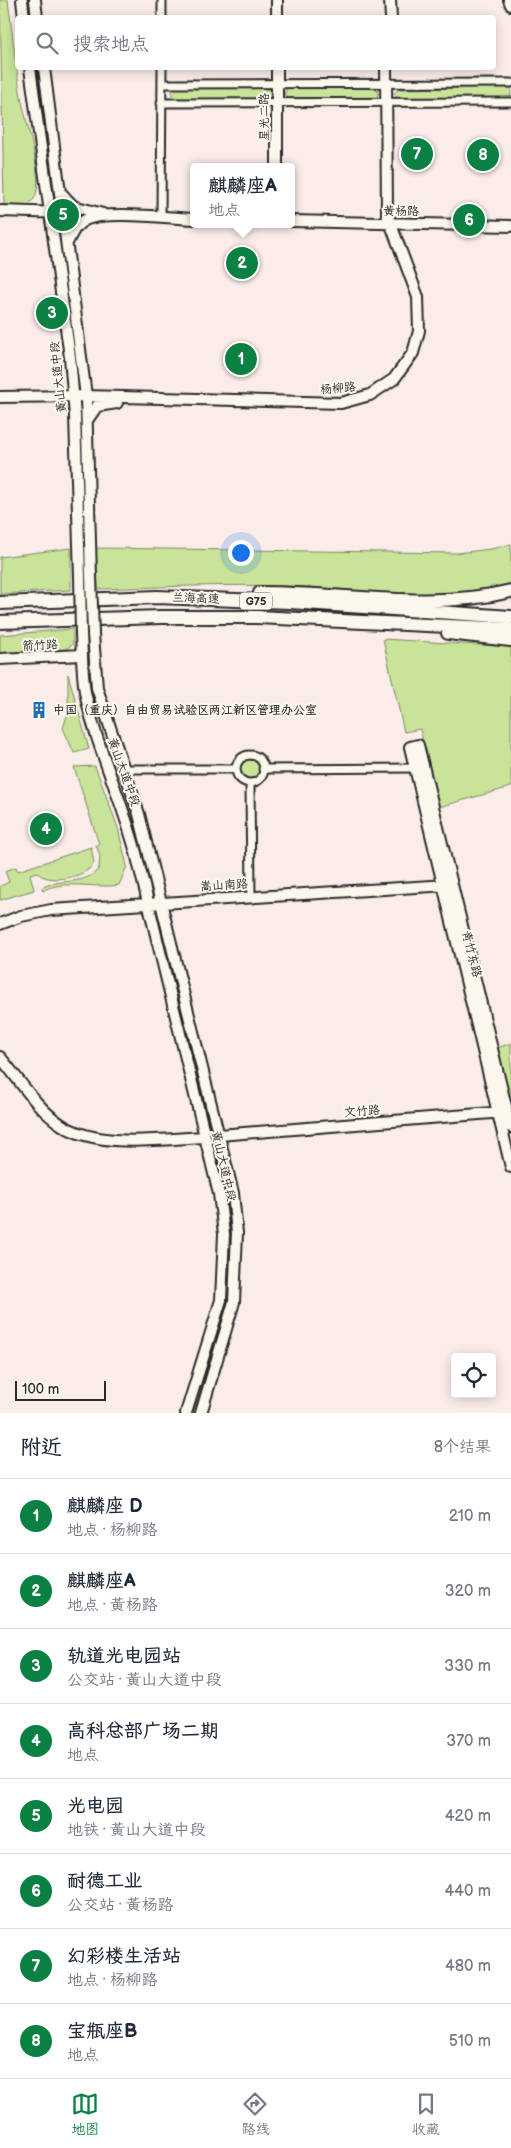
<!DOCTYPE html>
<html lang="zh">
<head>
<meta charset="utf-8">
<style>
  :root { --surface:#fff; --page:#f2f2f3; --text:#1f2937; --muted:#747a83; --line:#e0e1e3; --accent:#0b8043 }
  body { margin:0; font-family:"Balsamiq Sans","LXGW WenKai TC",sans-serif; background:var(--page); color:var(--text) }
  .controls { position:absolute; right:15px; bottom:15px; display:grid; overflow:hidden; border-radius:5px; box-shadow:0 2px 12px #0003 }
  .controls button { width:45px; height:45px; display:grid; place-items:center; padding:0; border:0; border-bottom:1px solid var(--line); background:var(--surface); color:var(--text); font:25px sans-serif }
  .scale { position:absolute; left:15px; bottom:12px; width:91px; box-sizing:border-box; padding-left:5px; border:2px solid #2b2b2b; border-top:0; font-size:14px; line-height:18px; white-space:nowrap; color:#2b2b2b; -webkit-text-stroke:4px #fbf7ec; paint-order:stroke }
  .you { position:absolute; left:240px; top:552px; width:18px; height:18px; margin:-12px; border:4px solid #fff; border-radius:50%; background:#1a73e8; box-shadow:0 0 0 8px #1a73e833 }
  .badge { display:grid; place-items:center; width:32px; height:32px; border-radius:50%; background:var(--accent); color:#fff; font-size:16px; font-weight:700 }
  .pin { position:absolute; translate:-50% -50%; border:2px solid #fff; box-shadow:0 1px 5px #0006 }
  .popup { position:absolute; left:190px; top:163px; width:105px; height:65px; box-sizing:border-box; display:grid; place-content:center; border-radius:5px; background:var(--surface); filter:drop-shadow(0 1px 4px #0005); font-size:16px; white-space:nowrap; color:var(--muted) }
  .popup b { font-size:19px; color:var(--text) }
  .popup::after { content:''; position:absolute; left:50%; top:100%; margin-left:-10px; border:10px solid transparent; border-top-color:var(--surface) }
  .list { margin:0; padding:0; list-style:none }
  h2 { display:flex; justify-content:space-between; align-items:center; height:65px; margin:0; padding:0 20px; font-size:21px }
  h2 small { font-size:16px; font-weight:400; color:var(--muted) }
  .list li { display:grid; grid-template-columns:32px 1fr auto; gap:15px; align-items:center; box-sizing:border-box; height:75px; padding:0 20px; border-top:1px solid var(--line) }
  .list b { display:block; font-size:19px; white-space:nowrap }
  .list p { margin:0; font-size:16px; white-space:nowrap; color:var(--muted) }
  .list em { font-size:16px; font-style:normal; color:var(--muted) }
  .icon { flex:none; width:28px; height:28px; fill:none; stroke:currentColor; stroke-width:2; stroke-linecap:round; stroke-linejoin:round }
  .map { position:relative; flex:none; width:511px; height:1413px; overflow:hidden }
  .search { position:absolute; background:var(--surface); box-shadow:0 2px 12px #0003; left:15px; right:15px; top:15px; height:55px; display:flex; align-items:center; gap:12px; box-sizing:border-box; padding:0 18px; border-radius:5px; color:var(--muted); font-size:19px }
  .sheet { height:665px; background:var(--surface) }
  nav { display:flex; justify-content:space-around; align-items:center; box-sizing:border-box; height:70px; border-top:1px solid var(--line); background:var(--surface); font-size:14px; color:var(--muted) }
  nav a { display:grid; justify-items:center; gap:2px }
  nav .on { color:var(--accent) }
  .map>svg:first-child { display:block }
  .green { fill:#c9e399; stroke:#7a8762 }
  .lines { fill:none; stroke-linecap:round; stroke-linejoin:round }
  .street-casing { stroke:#2b2b2b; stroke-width:11 }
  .secondary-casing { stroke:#2b2b2b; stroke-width:14 }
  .highway-casing { stroke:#2b2b2b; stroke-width:16 }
  .street { stroke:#fbf7ec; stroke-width:7 }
  .secondary { stroke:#fbf7ec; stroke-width:10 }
  .highway { stroke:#fbf7ec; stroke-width:12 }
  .secondary-bridge-casing { stroke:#2b2b2b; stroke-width:14; stroke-linecap:butt }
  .secondary-bridge { stroke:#fbf7ec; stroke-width:10 }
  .labels { text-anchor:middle; stroke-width:4; stroke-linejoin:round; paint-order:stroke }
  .shield { fill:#fbf7ec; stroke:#696865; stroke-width:1 }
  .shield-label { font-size:11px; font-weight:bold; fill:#2b2b2b }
  .street-label { font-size:12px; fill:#2b2b2b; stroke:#fbf7ec }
  .poi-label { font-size:12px; font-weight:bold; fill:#2b2b2b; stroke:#fbf7ec; text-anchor:start }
</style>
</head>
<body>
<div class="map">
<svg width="511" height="1413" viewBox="0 0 511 1413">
  <rect width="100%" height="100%" fill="#faece9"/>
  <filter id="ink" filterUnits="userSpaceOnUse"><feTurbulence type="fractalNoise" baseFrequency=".02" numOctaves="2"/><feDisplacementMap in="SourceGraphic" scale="10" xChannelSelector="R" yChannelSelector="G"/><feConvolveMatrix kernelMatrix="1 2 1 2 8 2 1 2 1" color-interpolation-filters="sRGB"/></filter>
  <g filter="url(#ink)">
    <path class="green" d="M0,0H8C12,30 15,61 20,91C23,114 45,178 35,197C29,209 15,205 4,205Z
      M511,87V99H399L394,94L398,89Z
      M172,88H267L271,91V97L267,100H172Z
      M288,88H373L378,91V96L373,100L289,99L285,96V91Z
      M511,544V586C439,606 361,588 288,586C224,584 161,587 98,589L96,548L457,553L491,549Z
      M71,548V590L0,594V557Z
      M73,629V644L66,649L0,654V635Z
      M383,639L511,647V787L439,807L420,729L404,732Z
      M68,674L89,749L74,753L63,728L68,713Z
      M240 770a10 10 0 1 1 20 0a10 10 0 1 1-20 0Z
      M95,766L118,828L127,866L119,885C98,889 60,879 43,891L42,888C58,877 86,887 99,868L100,856L96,845L99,844L74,767Z
      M91,847L94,863C87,878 46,885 37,872L30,874L34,890L0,900V886L9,882L5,871L16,867L18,871Z
      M511,1043V1103L497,1048Z"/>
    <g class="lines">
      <g class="street-casing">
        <path id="street" d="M162,18V0
          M162,84L511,83
          M161,103L511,102
          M161,217L162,68
          M236 769a14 14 0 1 1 28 0a14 14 0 1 1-28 0Z
          M123,769H236
          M263,769L418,768
          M250,783L251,896"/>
      </g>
      <g class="secondary-casing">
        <path id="secondary" d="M22,0L24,18
          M35,0L37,18
          M390,0L391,18
          M509,0L511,5
          M277,18V0
          M30,68L70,357L75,416L80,577
          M44,68L86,396L91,577
          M277,68V167
          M62,194L73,206L103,214
          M0,211L64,213
          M291,221L511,226
          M68,241C72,233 76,224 85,220C106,210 168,218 193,219
          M0,397L86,396L341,403L370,395L394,379L413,353L419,331L418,297L387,214L386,68
          M88,419L97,406L117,403
          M81,634C82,653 82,673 85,692C96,747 122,799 136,853L219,1194L224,1234L221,1300L186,1413
          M93,634L97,688L139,814L233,1193L237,1233L234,1302L201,1413
          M0,659L82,655
          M0,924L21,916L51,910L448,885
          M0,1057C19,1079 37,1109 62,1125C100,1149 161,1139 205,1137
          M511,1127L418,745L410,747L511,1167
          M219,1135L504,1112"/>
      </g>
      <g class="highway-casing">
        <path id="highway" d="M260,593C344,593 428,611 511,591
          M0,603L157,597L290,602L511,617
          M0,622L161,617H257L511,629
          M448,633L511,640"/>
      </g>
      <use href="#street" class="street"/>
      <use href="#secondary" class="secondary"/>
      <use href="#highway" class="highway"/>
      <g class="secondary-bridge-casing">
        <path id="secondary-bridge" d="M80,577L81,634
          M91,577L93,634"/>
      </g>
      <use href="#secondary-bridge" class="secondary-bridge"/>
    </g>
  </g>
  <defs>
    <g id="building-bare" transform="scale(1.35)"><path d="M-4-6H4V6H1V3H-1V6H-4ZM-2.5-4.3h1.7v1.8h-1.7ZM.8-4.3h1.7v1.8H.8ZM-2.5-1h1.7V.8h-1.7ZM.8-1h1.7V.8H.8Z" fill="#1f6fb2" stroke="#fbf7ec" stroke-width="2.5" paint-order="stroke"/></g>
  </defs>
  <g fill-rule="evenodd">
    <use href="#building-bare" x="39" y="710"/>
  </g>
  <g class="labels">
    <rect class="shield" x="240" y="592.5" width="32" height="17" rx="4"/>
    <g class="shield-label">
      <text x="256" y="605">G75</text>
    </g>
    <g class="street-label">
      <text transform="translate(264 117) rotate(-90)" y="4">星光二路</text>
      <text x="401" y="215">黄杨路</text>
      <text transform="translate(58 377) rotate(-96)" y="4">黄山大道中段</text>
      <text transform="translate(338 388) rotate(-5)" y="4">杨柳路</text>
      <text transform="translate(196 598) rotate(2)" y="4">兰海高速</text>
      <text transform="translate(40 645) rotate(-3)" y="4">箭竹路</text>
      <text transform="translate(124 772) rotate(70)" y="4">黄山大道中段</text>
      <text transform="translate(224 885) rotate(-3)" y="4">嵩山南路</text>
      <text transform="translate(472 954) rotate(76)" y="4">青竹东路</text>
      <text transform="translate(362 1111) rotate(-4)" y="4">文竹路</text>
      <text transform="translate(224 1166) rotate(77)" y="4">黄山大道中段</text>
    </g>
    <g class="poi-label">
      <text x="53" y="714">中国（重庆）自由贸易试验区两江新区管理办公室</text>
    </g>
  </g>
</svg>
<div class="controls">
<button><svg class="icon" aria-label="locate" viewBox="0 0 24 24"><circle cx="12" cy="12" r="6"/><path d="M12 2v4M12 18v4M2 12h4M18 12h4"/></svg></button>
</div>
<div class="scale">100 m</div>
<div class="you"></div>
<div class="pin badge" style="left:241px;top:359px">1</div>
<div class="pin badge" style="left:242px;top:263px">2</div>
<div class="popup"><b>麒麟座A</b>地点</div>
<div class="pin badge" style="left:52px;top:313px">3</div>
<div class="pin badge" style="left:46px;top:829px">4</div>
<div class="pin badge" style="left:63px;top:215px">5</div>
<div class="pin badge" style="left:469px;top:220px">6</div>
<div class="pin badge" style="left:417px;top:154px">7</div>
<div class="pin badge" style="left:483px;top:155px">8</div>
<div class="search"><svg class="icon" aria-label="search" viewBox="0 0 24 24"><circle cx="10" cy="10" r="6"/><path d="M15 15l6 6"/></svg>搜索地点</div>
</div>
<section class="sheet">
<h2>附近<small>8个结果</small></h2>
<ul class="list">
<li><span class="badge">1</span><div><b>麒麟座 D</b><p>地点 · 杨柳路</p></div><em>210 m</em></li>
<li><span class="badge">2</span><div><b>麒麟座A</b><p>地点 · 黄杨路</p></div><em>320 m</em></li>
<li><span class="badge">3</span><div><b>轨道光电园站</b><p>公交站 · 黄山大道中段</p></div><em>330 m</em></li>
<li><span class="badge">4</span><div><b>高科总部广场二期</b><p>地点</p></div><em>370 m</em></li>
<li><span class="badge">5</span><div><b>光电园</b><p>地铁 · 黄山大道中段</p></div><em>420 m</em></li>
<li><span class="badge">6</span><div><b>耐德工业</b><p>公交站 · 黄杨路</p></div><em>440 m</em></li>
<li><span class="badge">7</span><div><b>幻彩楼生活站</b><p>地点 · 杨柳路</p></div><em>480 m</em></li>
<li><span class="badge">8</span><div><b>宝瓶座B</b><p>地点</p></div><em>510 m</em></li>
</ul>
</section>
<nav>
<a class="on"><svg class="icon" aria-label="map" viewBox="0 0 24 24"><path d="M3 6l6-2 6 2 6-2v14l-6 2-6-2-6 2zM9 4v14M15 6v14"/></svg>地图</a>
<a><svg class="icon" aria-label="directions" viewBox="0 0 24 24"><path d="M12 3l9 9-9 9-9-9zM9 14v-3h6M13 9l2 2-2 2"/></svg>路线</a>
<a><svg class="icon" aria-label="saved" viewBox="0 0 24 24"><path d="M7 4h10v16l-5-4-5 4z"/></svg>收藏</a>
</nav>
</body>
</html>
